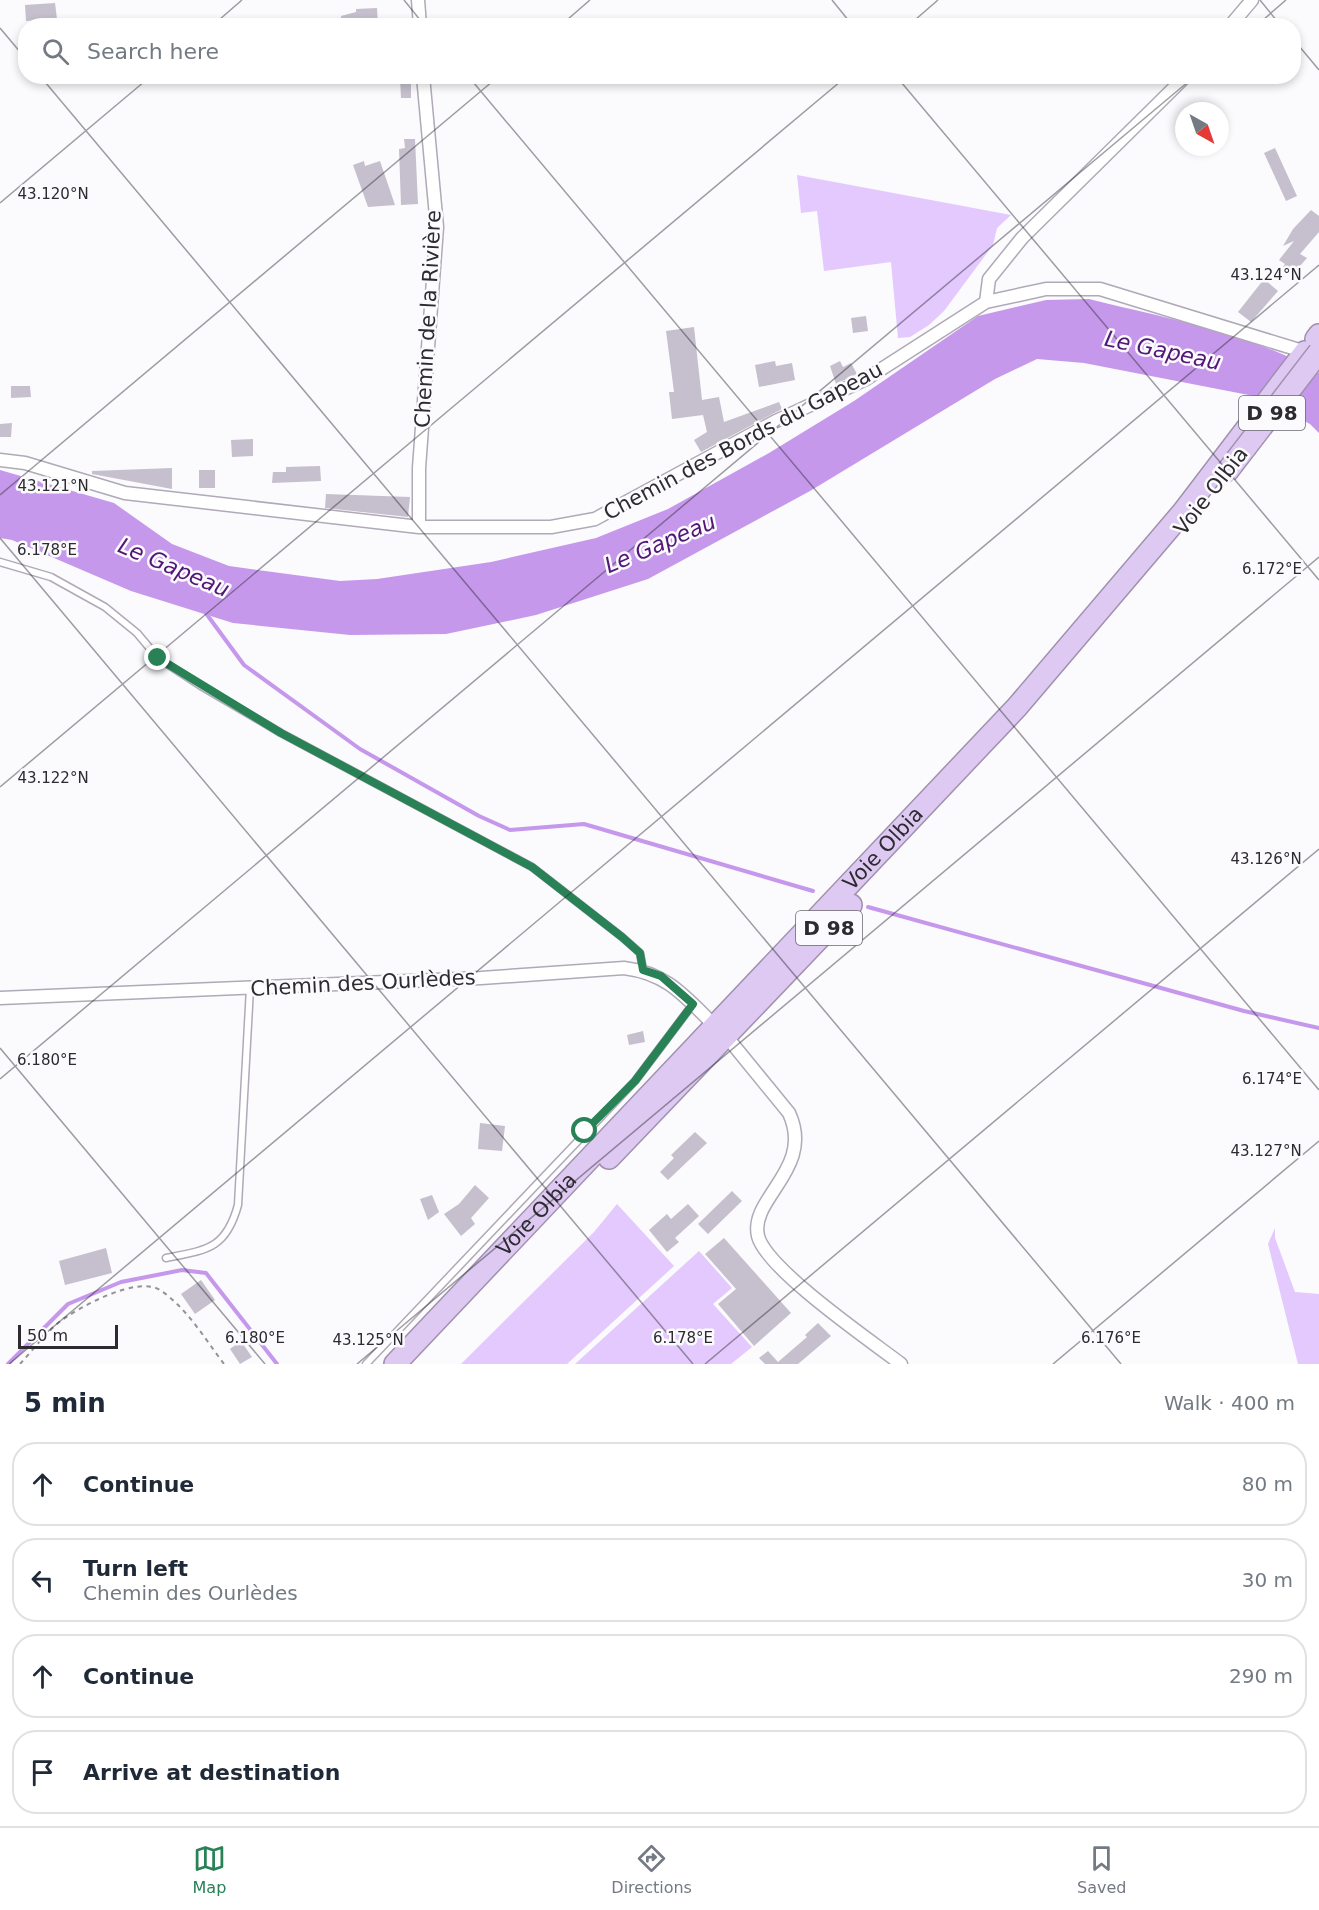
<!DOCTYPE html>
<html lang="en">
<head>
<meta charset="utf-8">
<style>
  :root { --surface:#fff; --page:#f6f6f7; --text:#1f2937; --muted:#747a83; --line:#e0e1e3; --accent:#298156 }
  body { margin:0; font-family:"DejaVu Sans",sans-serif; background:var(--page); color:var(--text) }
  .compass { position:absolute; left:1175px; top:102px; width:54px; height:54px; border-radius:50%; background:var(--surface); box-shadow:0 3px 9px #0003; rotate:140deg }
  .scale { position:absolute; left:18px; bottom:15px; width:100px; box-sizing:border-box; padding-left:6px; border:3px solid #2d2a30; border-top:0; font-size:16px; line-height:21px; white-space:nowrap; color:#2d2a30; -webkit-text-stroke:4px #fbfafd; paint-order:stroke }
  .stop { position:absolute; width:18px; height:18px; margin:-14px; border:4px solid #298156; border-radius:50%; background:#fff }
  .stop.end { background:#298156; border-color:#fff; box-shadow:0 2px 6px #0008 }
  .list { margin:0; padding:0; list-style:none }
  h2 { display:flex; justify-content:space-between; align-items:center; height:78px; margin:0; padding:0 24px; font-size:26px }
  h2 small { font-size:20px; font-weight:400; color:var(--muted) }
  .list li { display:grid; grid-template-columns:39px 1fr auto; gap:18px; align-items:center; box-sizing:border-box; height:84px; margin:0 12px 12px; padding:0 12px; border:2px solid var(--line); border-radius:24px }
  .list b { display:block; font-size:22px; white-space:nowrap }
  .list p { margin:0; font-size:20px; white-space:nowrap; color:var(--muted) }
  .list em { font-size:20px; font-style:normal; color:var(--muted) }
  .icon { flex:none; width:33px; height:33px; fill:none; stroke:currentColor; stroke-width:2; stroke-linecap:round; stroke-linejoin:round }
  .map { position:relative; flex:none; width:1319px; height:1364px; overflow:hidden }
  .search { position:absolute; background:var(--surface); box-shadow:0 3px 9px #0003; left:18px; right:18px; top:18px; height:66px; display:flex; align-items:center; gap:15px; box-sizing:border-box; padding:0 21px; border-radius:24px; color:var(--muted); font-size:22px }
  .sheet { height:462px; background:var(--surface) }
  nav { display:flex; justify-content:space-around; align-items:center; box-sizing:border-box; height:84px; border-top:2px solid var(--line); background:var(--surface); font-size:16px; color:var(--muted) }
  nav a { display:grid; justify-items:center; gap:3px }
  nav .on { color:var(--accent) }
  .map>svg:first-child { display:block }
  .green { fill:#e3c9fd }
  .water { fill:#c598ec }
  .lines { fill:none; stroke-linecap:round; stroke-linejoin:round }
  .stream { stroke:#c598ec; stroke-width:4 }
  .building { fill:#c6bfcd }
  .lane-casing { stroke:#b0a9b7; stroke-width:9 }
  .street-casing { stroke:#b0a9b7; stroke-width:15 }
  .highway-casing { stroke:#a091ae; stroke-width:24 }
  .path { stroke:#949296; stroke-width:2; stroke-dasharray:4.5 4.5; stroke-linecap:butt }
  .lane { stroke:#fff; stroke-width:6 }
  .street { stroke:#fff; stroke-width:12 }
  .highway { stroke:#dec9f2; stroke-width:21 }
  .highway-bridge-casing { stroke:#a091ae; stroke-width:24; stroke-linecap:butt }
  .highway-bridge { stroke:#dec9f2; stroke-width:21 }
  .route { stroke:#298156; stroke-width:8 }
  .ticks { fill:none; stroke:#2d2a30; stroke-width:1.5; stroke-opacity:0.45 }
  .labels { text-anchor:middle; stroke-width:5; stroke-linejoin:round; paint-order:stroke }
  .shield { fill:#fbfafd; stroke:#6b686e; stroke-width:1.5 }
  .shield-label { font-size:20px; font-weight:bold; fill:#2d2a30 }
  .street-label { font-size:21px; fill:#2d2a30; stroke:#fbfafd }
  .water-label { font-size:22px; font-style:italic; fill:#521578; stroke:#fbfafd }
  .ticks-label { font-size:15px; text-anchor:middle; fill:#2d2a30; stroke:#fbfafd; stroke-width:5; stroke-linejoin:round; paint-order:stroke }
</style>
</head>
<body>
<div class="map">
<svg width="1319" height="1364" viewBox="0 0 1319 1364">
  <rect width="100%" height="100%" fill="#fbfafd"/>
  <path class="green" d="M797,175L1011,215L997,228L993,245L944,311L929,325L910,337L898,338L891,262L824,271L817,211L801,213Z
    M617,1204L674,1266L567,1364H461L594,1232Z
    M1275,1228V1238L1295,1292L1319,1294V1364H1298L1268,1244Z
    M699,1251L732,1288L713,1304L752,1347L731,1364H575Z"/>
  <path class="water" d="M1089,299C1164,318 1252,333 1319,373V433L1310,424L1259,397L1084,363L1037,359L995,379L810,491L648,579L536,615L446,634L350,635L233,623L131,591L12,540L0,538V470L114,503L172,544L229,566L340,581L377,579L491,562L596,538L668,509L769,453L854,401L978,316L1046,300Z"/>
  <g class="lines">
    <path class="stream" d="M205,612L244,665L360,749L479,816L510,830L584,824L813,891
      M868,907L1244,1011L1319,1028
      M8,1364L68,1304L121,1282L182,1270L206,1273L277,1364"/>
  </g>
  <path class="building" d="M55,3L57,19L26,21L25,5Z
    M377,8L378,26H342L341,16L356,12V9Z
    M400,78H411V98H401Z
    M404,139H415L418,204L401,205L399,149L405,148Z
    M1275,148L1297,196L1286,201L1264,153Z
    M364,161L365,166L380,161L395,205L368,207L353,165Z
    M1311,210L1319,216V232L1300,254L1307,258L1293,274L1283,267L1285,264L1279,260L1294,241L1283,246L1293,229Z
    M1264,279L1278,291L1251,322L1238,312Z
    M866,316L868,331L853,333L851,318Z
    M694,327L702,400L719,397L724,422L779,402L782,409L701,452L694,440L707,432L703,415L672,419L669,392H674L666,331Z
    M775,361L776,366L792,363L795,380L759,387L755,365Z
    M840,361L843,367L851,363L857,374L836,384L830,366Z
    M11,386H30L31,397L11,398Z
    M12,423L11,437H0V424Z
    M253,439V456L232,457L231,440Z
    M320,466L321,481L272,483L273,472H286V467Z
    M172,468V489L92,474V471Z
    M199,470H215V488H199Z
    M326,494L410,497L408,517L325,508Z
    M643,1031L645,1042L629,1045L627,1035Z
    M480,1123L505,1126L502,1151L478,1149Z
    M695,1132L707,1143L668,1180L660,1172L674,1158L671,1155Z
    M475,1185L489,1198L471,1218L475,1224L461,1236L444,1214L459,1204Z
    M732,1191L742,1201L708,1234L698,1224Z
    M432,1195L439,1212L428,1220L420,1199Z
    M688,1204L699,1216L675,1238L679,1242L667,1252L649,1230L667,1214L671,1219Z
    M724,1238L791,1313L754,1346L718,1304L736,1289L705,1254Z
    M106,1248L112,1273L65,1285L59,1261Z
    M201,1280L215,1300L195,1314L181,1294Z
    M818,1323L831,1336L798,1364H765L759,1358L768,1351L778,1362L807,1337L805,1335Z
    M241,1341L252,1357L240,1364L230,1349Z"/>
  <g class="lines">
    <g class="lane-casing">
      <path id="lane" d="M0,562L51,577L105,607L137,633L158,658L201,686L281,733L532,867L622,937L640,953L643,970
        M166,1258C207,1250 226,1249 238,1205L250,988
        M366,1364L635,1081L693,1004"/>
    </g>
    <g class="street-casing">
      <path id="street" d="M418,0L420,26
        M1230,26L1252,0
        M986,302L989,279L1022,238L1186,76
        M0,460L25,463L125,493L419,527H551L595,519L774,422L866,379L986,302L1046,289H1100L1309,353
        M419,527V468L437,227L423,76
        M0,998L481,978L624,968C664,973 681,992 709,1020
        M731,1042L789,1113C815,1169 749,1198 758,1236C766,1269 871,1341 901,1364"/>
    </g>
    <g class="highway-casing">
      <g id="highway">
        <path d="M1316,339L1319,335"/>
        <path d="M609,1158L851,905"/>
        <path id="s1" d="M395,1364L1017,707L1183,512L1305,352"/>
      </g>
    </g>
    <path class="path" d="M20,1364C32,1351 44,1335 58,1323C77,1308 137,1275 160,1290C187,1308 205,1339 224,1364"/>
    <use href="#lane" class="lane"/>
    <use href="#street" class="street"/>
    <use href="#highway" class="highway"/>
    <g class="highway-bridge-casing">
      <path id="highway-bridge" d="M1226,473L1319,352"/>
    </g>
    <use href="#highway-bridge" class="highway-bridge"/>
  </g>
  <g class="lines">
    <path class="route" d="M158,658L281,733L532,867L622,937L640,953L643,970L661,976L693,1004L635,1081L585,1131"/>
  </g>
  <path class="ticks" d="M404,0L425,26M832,0L853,26M1260,0L1281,26M212,26L242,0M560,26L590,0M908,26L938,0M1256,26L1286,0M0,28L26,59M1294,40L1319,70M40,76L1121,1364M468,76L1319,1090M896,76L1319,580M0,203L151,76M0,495L499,76M0,538L693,1364M0,787L847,76M0,1048L265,1364M0,1079L1195,76M9,1364L1319,265M357,1364L1319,557M705,1364L1319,849M1053,1364L1319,1141"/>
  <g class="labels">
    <g class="shield">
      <rect x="1239" y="396" width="66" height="34" rx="4.5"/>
      <rect x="796" y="911" width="66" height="34" rx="4.5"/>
    </g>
    <g class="shield-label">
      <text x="1272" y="420">D 98</text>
      <text x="829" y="935">D 98</text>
    </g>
    <g class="street-label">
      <text transform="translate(428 319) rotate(-87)" y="7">Chemin de la Rivière</text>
      <text transform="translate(743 441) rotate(-28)" y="7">Chemin des Bords du Gapeau</text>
      <text transform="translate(1211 491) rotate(-52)" y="7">Voie Olbia</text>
      <text dy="7" stroke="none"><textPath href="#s1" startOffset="710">Voie Olbia</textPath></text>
      <text transform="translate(363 983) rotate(-3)" y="7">Chemin des Ourlèdes</text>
      <text dy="7" stroke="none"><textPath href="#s1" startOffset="206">Voie Olbia</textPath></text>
    </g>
    <g class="water-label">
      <text transform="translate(1163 350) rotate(12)" y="8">Le Gapeau</text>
      <text transform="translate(660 543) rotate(-23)" y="8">Le Gapeau</text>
      <text transform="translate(174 567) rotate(23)" y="8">Le Gapeau</text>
    </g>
  </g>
  <g class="ticks-label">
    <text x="53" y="199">43.120°N</text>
    <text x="1266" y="280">43.124°N</text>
    <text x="53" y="491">43.121°N</text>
    <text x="47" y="555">6.178°E</text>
    <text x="1272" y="574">6.172°E</text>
    <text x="53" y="783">43.122°N</text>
    <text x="1266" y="864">43.126°N</text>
    <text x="47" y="1065">6.180°E</text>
    <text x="1272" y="1084">6.174°E</text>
    <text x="1266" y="1156">43.127°N</text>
    <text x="255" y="1343">6.180°E</text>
    <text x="683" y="1343">6.178°E</text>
    <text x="1111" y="1343">6.176°E</text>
    <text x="368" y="1345">43.125°N</text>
  </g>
</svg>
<svg class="compass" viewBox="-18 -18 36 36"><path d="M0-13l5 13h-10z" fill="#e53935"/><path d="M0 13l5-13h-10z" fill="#747a83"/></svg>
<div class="scale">50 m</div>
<div class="stop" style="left:585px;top:1131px"></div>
<div class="stop end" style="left:158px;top:658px"></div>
<div class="search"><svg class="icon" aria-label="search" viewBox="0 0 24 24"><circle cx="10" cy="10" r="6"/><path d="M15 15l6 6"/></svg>Search here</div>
</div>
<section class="sheet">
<h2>5 min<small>Walk · 400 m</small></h2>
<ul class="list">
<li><svg class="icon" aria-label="ahead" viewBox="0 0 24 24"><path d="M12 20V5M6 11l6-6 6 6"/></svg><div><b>Continue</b></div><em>80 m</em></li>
<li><svg class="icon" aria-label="left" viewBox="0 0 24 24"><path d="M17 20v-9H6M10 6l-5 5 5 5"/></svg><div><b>Turn left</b><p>Chemin des Ourlèdes</p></div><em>30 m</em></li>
<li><svg class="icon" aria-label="ahead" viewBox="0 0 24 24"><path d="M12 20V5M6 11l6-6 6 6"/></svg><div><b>Continue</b></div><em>290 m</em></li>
<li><svg class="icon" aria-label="arrive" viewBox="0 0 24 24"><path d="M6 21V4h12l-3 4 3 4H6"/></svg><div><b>Arrive at destination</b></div></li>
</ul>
</section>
<nav>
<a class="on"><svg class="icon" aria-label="map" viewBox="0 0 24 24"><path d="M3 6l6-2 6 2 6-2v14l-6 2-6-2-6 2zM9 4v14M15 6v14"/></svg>Map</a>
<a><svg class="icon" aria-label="directions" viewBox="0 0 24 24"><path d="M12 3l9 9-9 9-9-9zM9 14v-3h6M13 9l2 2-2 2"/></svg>Directions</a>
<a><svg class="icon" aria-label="saved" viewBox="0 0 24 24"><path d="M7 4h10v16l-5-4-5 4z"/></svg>Saved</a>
</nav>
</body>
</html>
